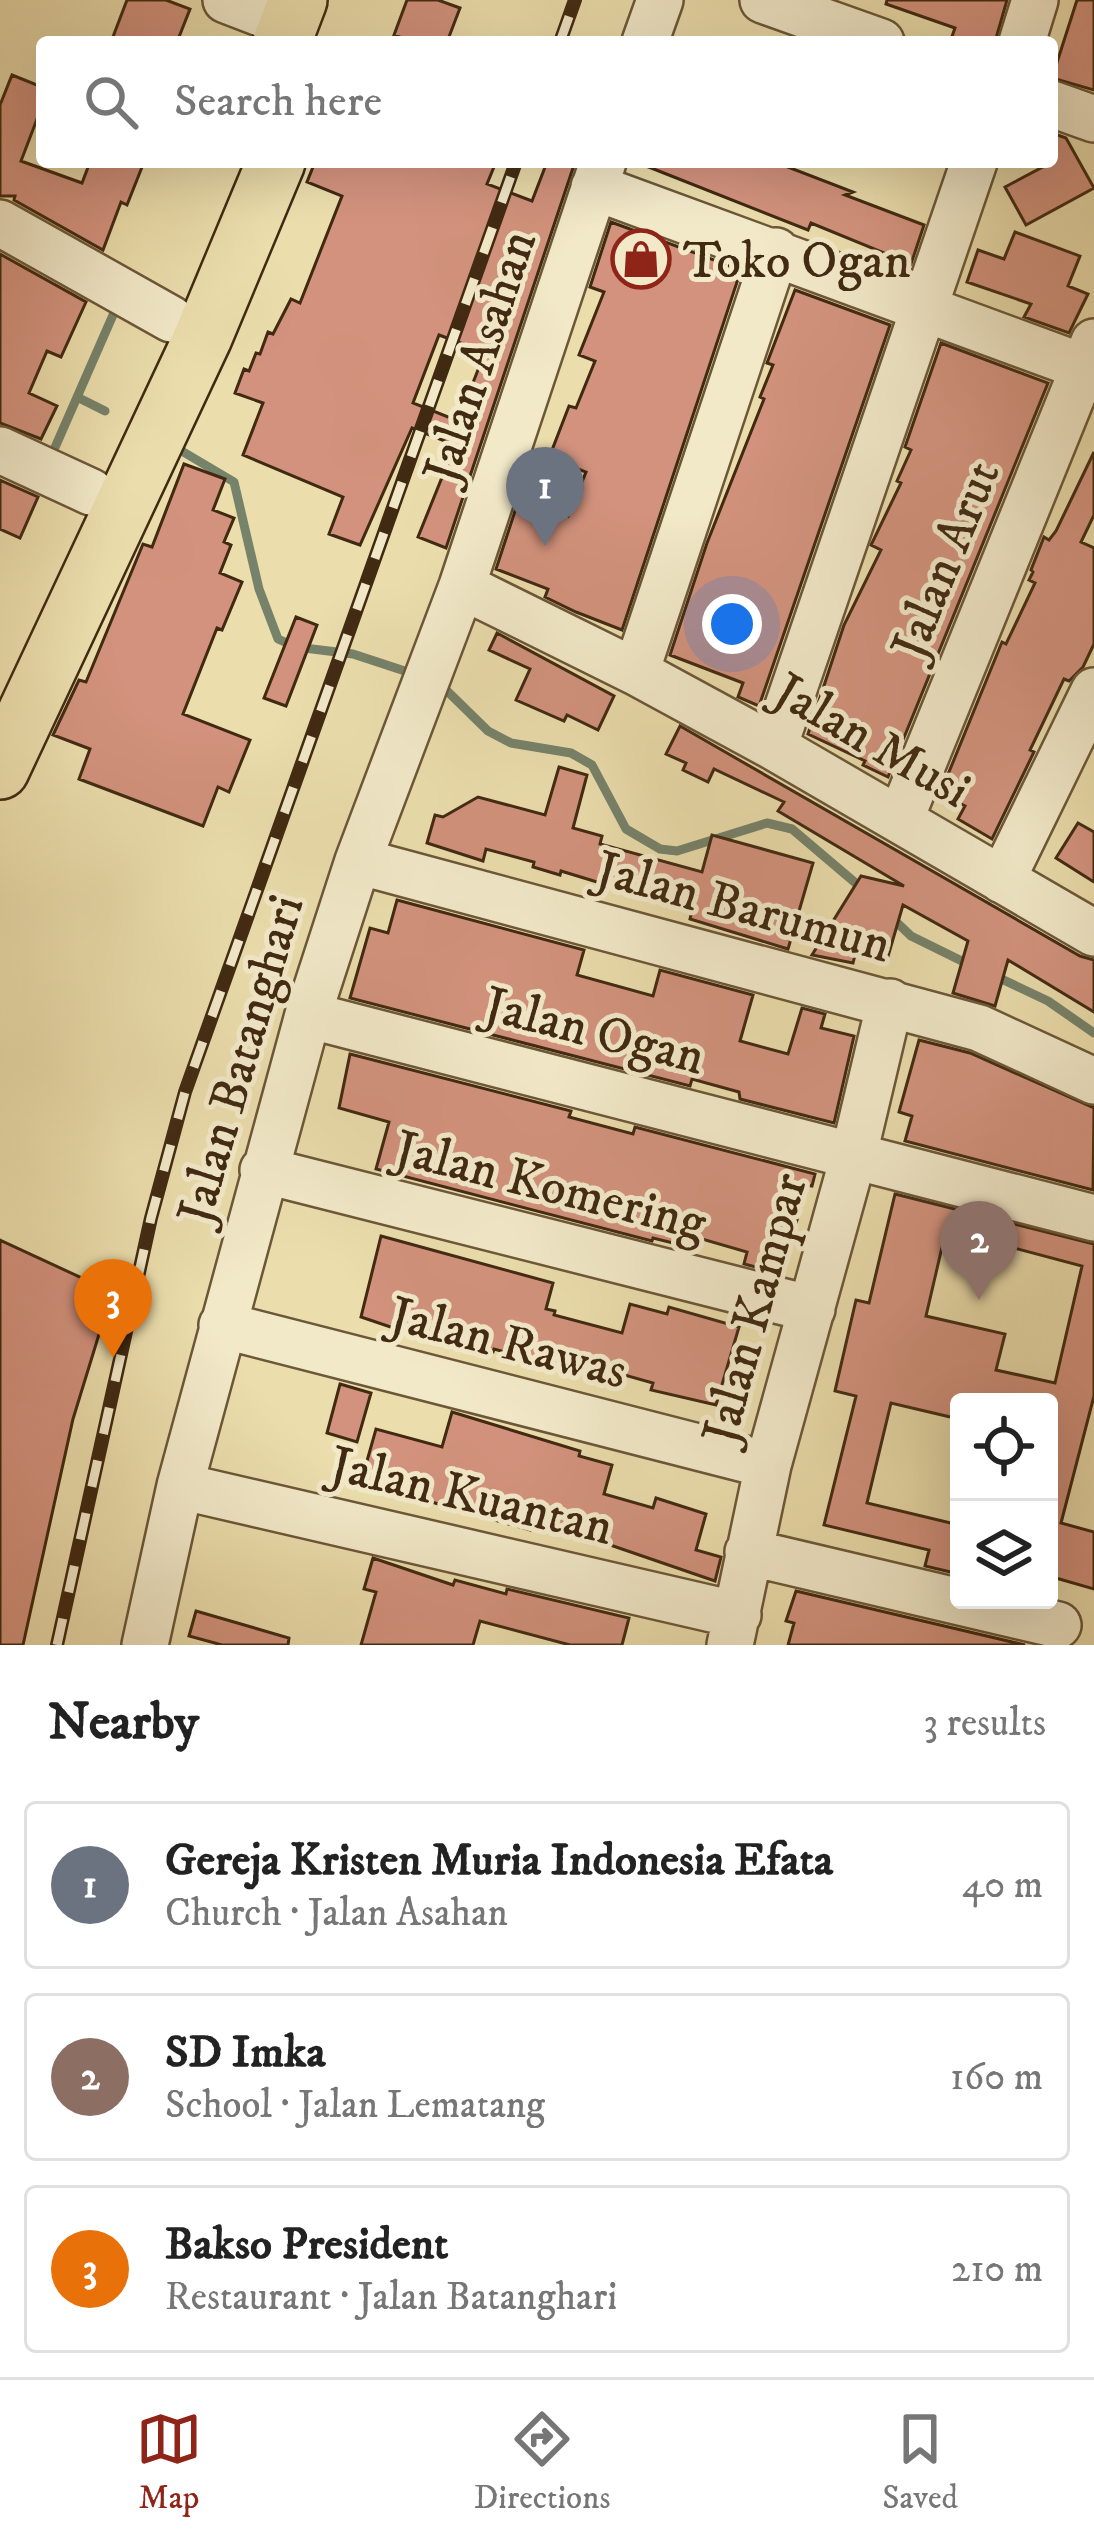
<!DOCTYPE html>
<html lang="en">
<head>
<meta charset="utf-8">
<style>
  :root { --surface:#fff; --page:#f6f6f6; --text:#222; --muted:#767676; --line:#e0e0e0; --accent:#8f2418 }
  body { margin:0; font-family:"IM FELL DW Pica",serif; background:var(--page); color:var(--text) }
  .controls { position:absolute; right:36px; bottom:36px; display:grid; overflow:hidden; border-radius:12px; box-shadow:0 12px 48px #0002 }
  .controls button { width:108px; height:108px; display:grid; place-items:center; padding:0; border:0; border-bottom:3px solid var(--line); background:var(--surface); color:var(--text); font:60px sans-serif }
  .you { position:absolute; left:732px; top:624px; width:42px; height:42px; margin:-30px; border:9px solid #fff; border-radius:50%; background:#1a73e8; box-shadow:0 0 0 18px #1a73e833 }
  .badge { display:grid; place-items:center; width:78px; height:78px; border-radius:50%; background:var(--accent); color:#fff; font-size:39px; font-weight:700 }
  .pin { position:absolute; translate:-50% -99px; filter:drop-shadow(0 3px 6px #0008) }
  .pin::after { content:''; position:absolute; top:63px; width:42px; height:36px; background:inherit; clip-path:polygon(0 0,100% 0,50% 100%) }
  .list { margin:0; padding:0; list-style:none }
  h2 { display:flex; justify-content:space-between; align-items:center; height:156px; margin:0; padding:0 48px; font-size:51px }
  h2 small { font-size:39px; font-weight:400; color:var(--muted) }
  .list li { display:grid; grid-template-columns:78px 1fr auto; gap:36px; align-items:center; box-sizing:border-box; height:168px; margin:0 24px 24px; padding:0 24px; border:3px solid var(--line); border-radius:12px }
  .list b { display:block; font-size:45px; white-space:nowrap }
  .list p { margin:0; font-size:39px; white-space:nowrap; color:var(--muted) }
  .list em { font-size:39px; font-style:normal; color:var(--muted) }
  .icon { flex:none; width:66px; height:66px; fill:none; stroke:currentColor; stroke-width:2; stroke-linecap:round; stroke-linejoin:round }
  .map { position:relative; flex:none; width:1094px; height:1645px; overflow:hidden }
  .search { position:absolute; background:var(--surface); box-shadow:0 12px 48px #0002; left:36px; right:36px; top:36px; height:132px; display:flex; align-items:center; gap:30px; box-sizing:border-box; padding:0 42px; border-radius:12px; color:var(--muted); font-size:45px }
  .sheet { height:732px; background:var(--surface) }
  nav { display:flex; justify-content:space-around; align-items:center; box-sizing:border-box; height:168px; border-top:3px solid var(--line); background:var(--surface); font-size:33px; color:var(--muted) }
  nav a { display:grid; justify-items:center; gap:6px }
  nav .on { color:var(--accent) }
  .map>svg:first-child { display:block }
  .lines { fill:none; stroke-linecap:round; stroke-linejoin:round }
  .stream { stroke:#76826a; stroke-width:9 }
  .building { fill:#d2927d; stroke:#412a12; stroke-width:3; fill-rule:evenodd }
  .minor-casing { stroke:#6c5738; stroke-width:50 }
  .major-casing { stroke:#412a12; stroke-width:62 }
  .minor { stroke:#f2e9c9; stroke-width:45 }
  .major { stroke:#ebddac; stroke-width:57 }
  .rail-casing { stroke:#412a12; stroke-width:14 }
  .rail { stroke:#f2e9c9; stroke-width:9; stroke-dasharray:27; stroke-linecap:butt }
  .labels { text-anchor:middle; stroke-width:10; stroke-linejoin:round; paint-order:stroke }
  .poi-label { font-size:51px; fill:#412a12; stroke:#f2e9c9; text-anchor:start }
  .street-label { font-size:51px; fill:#412a12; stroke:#f2e9c9 }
</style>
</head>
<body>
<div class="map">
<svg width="1094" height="1645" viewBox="0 0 1094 1645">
  <rect width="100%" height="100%" fill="#ebddac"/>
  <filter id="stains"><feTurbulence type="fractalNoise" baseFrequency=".00167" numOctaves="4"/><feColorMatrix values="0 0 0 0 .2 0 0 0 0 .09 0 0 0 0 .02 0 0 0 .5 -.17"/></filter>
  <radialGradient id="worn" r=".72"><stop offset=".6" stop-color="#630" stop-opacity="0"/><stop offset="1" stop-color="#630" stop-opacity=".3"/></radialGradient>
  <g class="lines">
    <path class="stream" d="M77,397L105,411
      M180,450L234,482L259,589L278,639L296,647L353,654L414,674
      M53,452L113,315
      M440,684L488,731L511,743L571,753L592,765L626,829L660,849L677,851L767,823L792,829L865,891
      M890,916L911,936L972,966
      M993,975L1048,1001L1094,1033"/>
  </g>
  <path class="building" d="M127,0H166L190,9L177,42H111Z
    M407,0H438L460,8L447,42H413L394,35Z
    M887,0H1007L995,42H950L955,28L886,4Z
    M1077,0H1094V90L1052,78Z
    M12,75L42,87V106L21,161L82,183L90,162H144L127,205L121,202L103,250L14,200L15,196H0V105Z
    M1052,133L1066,138L1094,188L1026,225L1005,187L1052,162Z
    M315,162H496L487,184L532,201L547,162H575L446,548L418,537L455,445L412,428L360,545L329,534L343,497L243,455L263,403L235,393L244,369L249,371L256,353L260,354L268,332L273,334L291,299L300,303L342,196L307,182ZM439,335L485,352L458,421L413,403Z
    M636,162H775L853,192L845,195L924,225L911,264L811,223L808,230Z
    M611,222L741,270L622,630L576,612L545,597L548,589L496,569L519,499L568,516L586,472L549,458L569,406L576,408L595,361L579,355L604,292L590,287Z
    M1015,232L1080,256L1068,286L1088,294L1069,333L1024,317L1031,304L967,282L978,250L1004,259Z
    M0,254L86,302L61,357L47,351L29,393L57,406L41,439L0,423Z
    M795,290L890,325L759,706L738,697L743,683L670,655L707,543L764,399L760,397L773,365L767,363Z
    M941,343L1048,383L888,777L863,765L865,761L808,734L844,625L881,550L871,545L901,483L897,481L911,450L905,447Z
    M1094,452V515L1081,542L1094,548V644L1083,667L1069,681L1064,679L1030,750L1034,752L992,839L958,819L965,806L940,794L1002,642L1006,644L1035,583L1029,580L1033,572L1031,570L1044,537L1049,540L1056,531Z
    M184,464L225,479L213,510L234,518L224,542L231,545L220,573L242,582L222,630L217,628L183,714L250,740L229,792L218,787L203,826L79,779L90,749L53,735L79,680L86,682L143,544L152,547Z
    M0,480L38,497L20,538L0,529Z
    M296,617L317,625L286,706L264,698Z
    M497,633L614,696L598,730L567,715L564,721L516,700L530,669L489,650Z
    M680,726L1080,956L1094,960V1012L1008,960L995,1006L953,993L968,941L903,905L887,960L856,951L853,963L812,955L861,876L904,886L778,811L784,802L714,769L708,782L683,770L686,763L666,754Z
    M559,767L587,775L573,828L602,836L600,844L702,872L712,835L813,863L788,949L690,919L692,911L561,871L560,875L533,867L534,862L486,849L483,861L427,843L435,815L443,817L478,797L545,815Z
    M1078,823L1094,832V882L1056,858Z
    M397,900L584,950L577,975L653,996L660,970L753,995L740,1041L788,1054L802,1008L825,1014L821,1028L854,1036L834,1123L740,1099L739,1092L692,1079L690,1086L350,998L370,928L388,933Z
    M919,1040L970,1053L1094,1108L1093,1190L905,1141L912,1116L899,1112Z
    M350,1054L571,1111L569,1117L633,1134L635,1127L815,1174L812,1186L806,1185L783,1274L744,1264L747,1252L692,1236L689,1247L653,1238L652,1241L376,1169L389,1122L339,1108Z
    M895,1194L1094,1244V1396L1061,1523L1094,1532V1589L1049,1576V1402H959V1419L891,1403L867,1503L959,1525V1574L925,1566L929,1550L824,1525L856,1396L835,1391L856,1300L869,1303ZM946,1230L1082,1266L1055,1383L996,1370L1005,1334L926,1316Z
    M381,1236L553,1283L546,1309L555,1311L554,1315L622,1333L630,1304L667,1314L669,1307L739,1327L716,1405L651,1390L653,1383L607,1370L604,1379L494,1349L493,1352L426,1339L361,1317Z
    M0,1240L112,1292L73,1419L23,1645H0Z
    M340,1384L371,1393L357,1442L327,1433Z
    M452,1412L580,1451L579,1456L612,1465L604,1494L653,1508L656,1498L706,1514L696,1550L721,1557L715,1581L587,1537L532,1522L530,1530L361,1482L376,1429L442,1447Z
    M373,1558L453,1585L455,1580L506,1594L507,1589L629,1618L622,1645H570L480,1621L473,1645H361L376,1592L364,1589Z
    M796,1591L1025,1645H788L794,1623L786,1621Z
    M196,1611L289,1638L288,1645H222L189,1636Z"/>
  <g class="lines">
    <g class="minor-casing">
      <path id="minor" d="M226,0L289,24
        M763,0L881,42
        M645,42L660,0
        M1022,42L1035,0
        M1052,104L1094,119
        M594,187L1094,371
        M0,223L171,319
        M0,450L91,492
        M462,586L636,672L774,747L1094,933
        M636,672L776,251
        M774,747L974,162
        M900,820L1094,342
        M358,861L979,1028L1094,1081
        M1002,880L1094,691
        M308,1015L1094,1218
        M263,1170L812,1309
        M222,1325L768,1465
        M180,1486L738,1615
        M748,1552L1058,1625
        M145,1645L180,1486L308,1015L358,861L462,586L603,162
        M730,1645L768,1465L853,1158L890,1002"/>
    </g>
    <g class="major-casing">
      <path id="major" d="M282,42L298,0
        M0,770L203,337L276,162"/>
    </g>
    <use href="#minor" class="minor"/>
    <use href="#major" class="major"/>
    <g class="rail-casing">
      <path id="rail" d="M560,42L575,0
        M57,1645L151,1218L185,1092L516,162"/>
    </g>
    <use href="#rail" class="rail"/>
  </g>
  <defs>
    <g id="shop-ring" transform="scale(3)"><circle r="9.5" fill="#f2e9c9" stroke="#8f2418" stroke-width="1.5"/><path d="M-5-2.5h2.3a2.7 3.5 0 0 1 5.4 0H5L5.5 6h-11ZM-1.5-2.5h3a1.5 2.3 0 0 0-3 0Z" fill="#8f2418"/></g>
  </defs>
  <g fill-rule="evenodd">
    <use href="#shop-ring" x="641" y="259"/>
  </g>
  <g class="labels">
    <g class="poi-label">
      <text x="683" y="277">Toko Ogan</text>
    </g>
    <g class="street-label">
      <text transform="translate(478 356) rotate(-72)" y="18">Jalan Asahan</text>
      <text transform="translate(944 559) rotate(-68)" y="18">Jalan Arut</text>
      <text transform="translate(873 739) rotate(30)" y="18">Jalan Musi</text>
      <text transform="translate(744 905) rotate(15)" y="18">Jalan Barumun</text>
      <text transform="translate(595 1029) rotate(14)" y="18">Jalan Ogan</text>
      <text transform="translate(239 1059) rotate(-74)" y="18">Jalan Batanghari</text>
      <text transform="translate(551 1184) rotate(14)" y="18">Jalan Komering</text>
      <text transform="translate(753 1308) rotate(-75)" y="18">Jalan Kampar</text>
      <text transform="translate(509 1341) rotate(14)" y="18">Jalan Rawas</text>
      <text transform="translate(472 1494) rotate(13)" y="18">Jalan Kuantan</text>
    </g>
  </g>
  <rect width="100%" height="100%" filter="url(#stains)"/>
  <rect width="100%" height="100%" fill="url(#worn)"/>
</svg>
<div class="controls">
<button><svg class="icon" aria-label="locate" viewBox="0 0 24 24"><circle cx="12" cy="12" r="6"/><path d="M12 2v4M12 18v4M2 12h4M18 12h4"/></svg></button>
<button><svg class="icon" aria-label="layers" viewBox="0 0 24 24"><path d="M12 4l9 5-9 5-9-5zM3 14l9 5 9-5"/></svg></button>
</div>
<div class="you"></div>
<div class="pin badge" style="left:545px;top:546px;background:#6b7280">1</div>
<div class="pin badge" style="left:979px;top:1300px;background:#8d6e63">2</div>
<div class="pin badge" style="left:113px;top:1358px;background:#e8710a">3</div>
<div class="search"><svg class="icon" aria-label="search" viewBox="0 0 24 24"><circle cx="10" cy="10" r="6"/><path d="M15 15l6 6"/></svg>Search here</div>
</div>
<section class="sheet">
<h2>Nearby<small>3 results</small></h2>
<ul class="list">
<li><span class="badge" style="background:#6b7280">1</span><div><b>Gereja Kristen Muria Indonesia Efata</b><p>Church · Jalan Asahan</p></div><em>40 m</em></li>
<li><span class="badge" style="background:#8d6e63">2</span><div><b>SD Imka</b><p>School · Jalan Lematang</p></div><em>160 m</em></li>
<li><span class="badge" style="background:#e8710a">3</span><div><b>Bakso President</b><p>Restaurant · Jalan Batanghari</p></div><em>210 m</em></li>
</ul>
</section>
<nav>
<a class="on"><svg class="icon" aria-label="map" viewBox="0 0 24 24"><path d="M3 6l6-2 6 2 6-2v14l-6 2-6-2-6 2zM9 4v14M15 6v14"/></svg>Map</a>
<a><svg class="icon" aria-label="directions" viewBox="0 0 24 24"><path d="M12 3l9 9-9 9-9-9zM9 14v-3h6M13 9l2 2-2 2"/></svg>Directions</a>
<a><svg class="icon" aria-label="saved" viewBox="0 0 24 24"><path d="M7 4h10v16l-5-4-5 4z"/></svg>Saved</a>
</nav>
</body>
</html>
